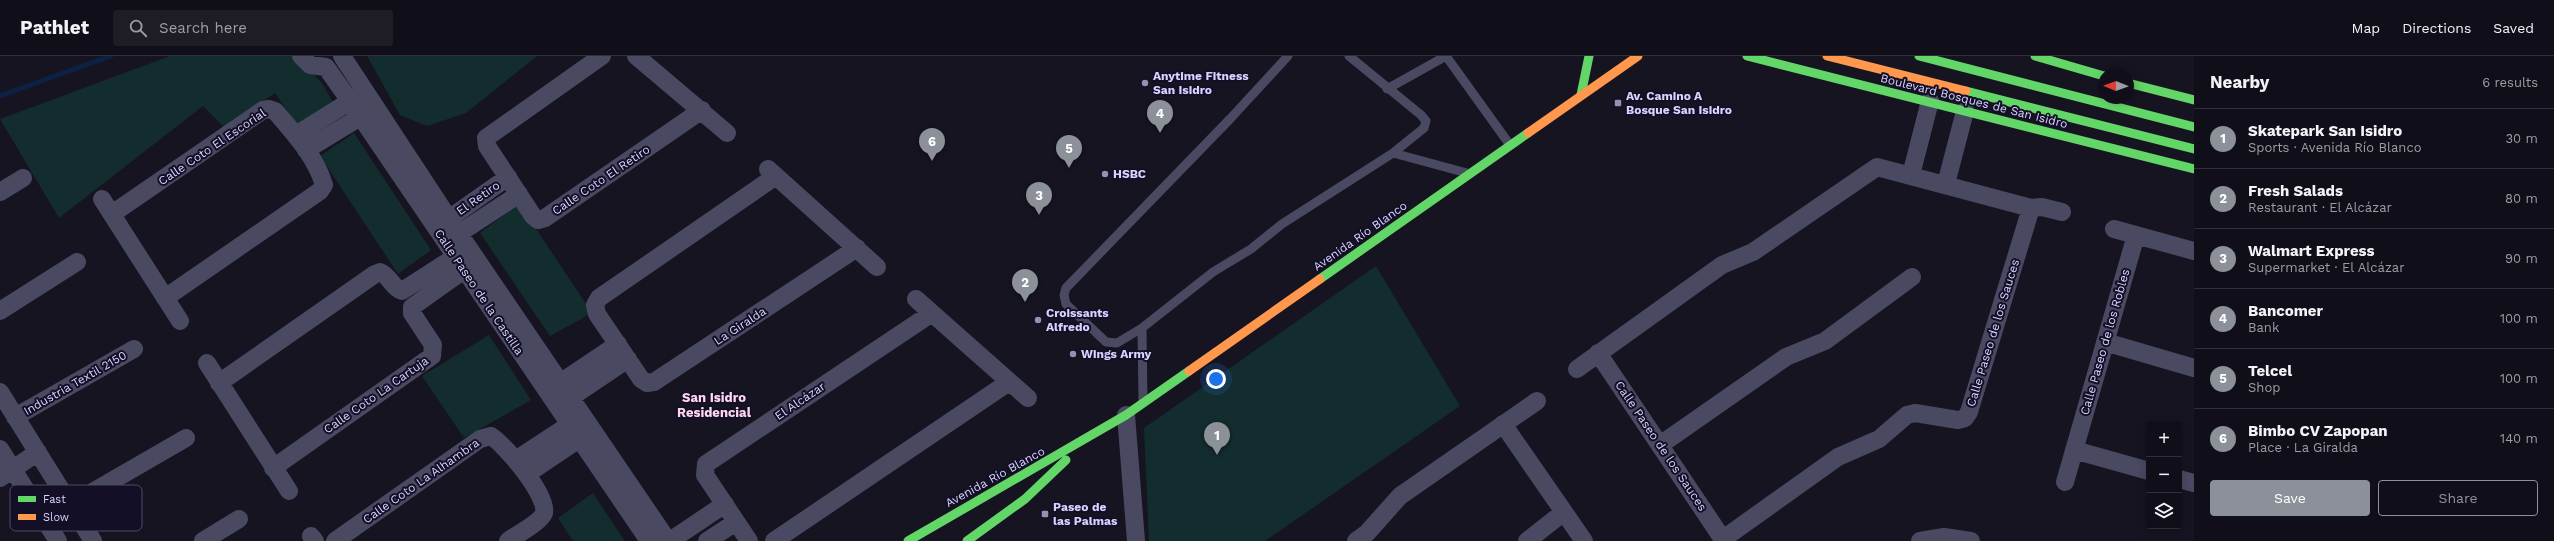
<!DOCTYPE html>
<html lang="en">
<head>
<meta charset="utf-8">
<style>
  :root { --surface:#100f19; --page:#1e1d26; --text:#f1f3f6; --muted:#9c9ca2; --line:#302f38; --accent:#8c9099 }
  body { margin:0; font-family:"Work Sans",sans-serif; background:var(--page); color:var(--text) }
  .controls { position:absolute; right:12px; bottom:12px; display:grid; overflow:hidden; border-radius:4px; box-shadow:0 2px 10px #0003 }
  .controls button { width:36px; height:36px; display:grid; place-items:center; padding:0; border:0; border-bottom:1px solid var(--line); background:var(--surface); color:var(--text); font:20px sans-serif }
  .compass { position:absolute; left:2098px; top:12px; width:36px; height:36px; border-radius:50%; background:var(--surface); box-shadow:0 2px 10px #0003; rotate:271deg }
  .you { position:absolute; left:1216px; top:323px; width:14px; height:14px; margin:-10px; border:3px solid #fff; border-radius:50%; background:#1a73e8; box-shadow:0 0 0 6px #1a73e833 }
  .badge { display:grid; place-items:center; width:26px; height:26px; border-radius:50%; background:var(--accent); color:#fff; font-size:13px; font-weight:700 }
  .pin { position:absolute; translate:-50% -33px; filter:drop-shadow(0 1px 2px #0008) }
  .pin::after { content:''; position:absolute; top:21px; width:14px; height:12px; background:inherit; clip-path:polygon(0 0,100% 0,50% 100%) }
  .list { margin:0; padding:0; list-style:none }
  h2 { display:flex; justify-content:space-between; align-items:center; height:52px; margin:0; padding:0 16px; font-size:17px }
  h2 small { font-size:13px; font-weight:400; color:var(--muted) }
  .list li { display:grid; grid-template-columns:26px 1fr auto; gap:12px; align-items:center; box-sizing:border-box; height:60px; padding:0 16px; border-top:1px solid var(--line) }
  .list b { display:block; font-size:15px; white-space:nowrap }
  .list p { margin:0; font-size:13px; white-space:nowrap; color:var(--muted) }
  .list em { font-size:13px; font-style:normal; color:var(--muted) }
  .actions { display:flex; gap:8px; padding:12px 16px }
  .actions a { flex:1; padding:9px 0; border:1px solid var(--accent); border-radius:4px; text-align:center; font-size:14px; color:var(--accent) }
  .actions .main { background:var(--accent); color:#fff }
  .icon { flex:none; width:22px; height:22px; fill:none; stroke:currentColor; stroke-width:2; stroke-linecap:round; stroke-linejoin:round }
  .map { position:relative; flex:none; width:2194px; height:485px; overflow:hidden }
  header { display:flex; align-items:center; gap:24px; box-sizing:border-box; height:56px; padding:0 20px; background:var(--surface); border-bottom:1px solid var(--line) }
  header strong { font-size:19px }
  nav { display:flex; gap:22px; margin-inline-start:auto; font-size:14px }
  .search { width:280px; height:36px; background:var(--page); display:flex; align-items:center; gap:10px; box-sizing:border-box; padding:0 14px; border-radius:4px; color:var(--muted); font-size:15px }
  main { display:flex }
  aside { flex:1; background:var(--surface) }
  .map>svg:first-child { display:block }
  .green { fill:#132c2d }
  .lines { fill:none; stroke-linecap:round; stroke-linejoin:round }
  .stream { stroke:#0d2144; stroke-width:5 }
  .lane { stroke:#4a4962; stroke-width:9 }
  .street { stroke:#4a4962; stroke-width:18 }
  .fast { stroke:#63d668; stroke-width:9 }
  .slow { stroke:#ff974d; stroke-width:9 }
  .poi-dot { fill:#9591b1; stroke:#130f26; stroke-width:1.5 }
  .labels { text-anchor:middle; stroke-width:4; stroke-linejoin:round; paint-order:stroke }
  .poi-label { font-size:12px; font-weight:bold; fill:#d9d4ff; stroke:#130f26; text-anchor:start }
  .street-label { font-size:12px; fill:#d9d4ff; stroke:#130f26 }
  .neighbourhood-label { font-size:13px; font-weight:bold; fill:#ffd6f0; stroke:#130f26 }
  .key { fill:#130f26; stroke:#4e4a67; stroke-width:1 }
  .key-label { font-size:11px; fill:#d9d4ff }
</style>
</head>
<body>
<header>
<strong>Pathlet</strong>
<div class="search"><svg class="icon" aria-label="search" viewBox="0 0 24 24"><circle cx="10" cy="10" r="6"/><path d="M15 15l6 6"/></svg>Search here</div>
<nav><a>Map</a><a>Directions</a><a>Saved</a></nav>
</header>
<main>
<div class="map">
<svg width="2194" height="485" viewBox="0 0 2194 485">
  <rect width="100%" height="100%" fill="#161421"/>
  <path class="green" d="M170,0H296L322,27L333,46L297,70L275,37L224,71L203,50L59,162L0,63Z
    M367,0H537L466,57L427,70L400,59Z
    M354,77L431,194L398,218L320,100Z
    M519,147L592,257L550,280L480,177Z
    M1376,210L1460,350L1265,485H1149L1144,372Z
    M489,279L531,344L464,382L422,320Z
    M593,437L625,485H573L558,462Z"/>
  <g class="lines">
    <path class="stream" d="M0,40L111,0"/>
    <path class="lane" d="M1288,0L1230,63L1066,232L1064,239L1066,248L1106,286L1117,287L1142,272L1213,216L1251,193L1282,168L1393,97L1424,72L1426,65L1421,59L1349,0
      M1446,0L1510,89
      M1387,33L1446,0
      M1393,97L1467,117
      M1142,272L1143,345"/>
    <path class="street" d="M301,0L310,9L326,11L350,45L649,485
      M342,0L449,163L668,485
      M602,0L486,82L487,90L533,160L538,164L545,162L702,54
      M636,0L727,77
      M296,79L360,39
      M306,94L370,55
      M768,113L877,211
      M1911,119L1930,45
      M776,120L599,242L595,249L597,258L641,323L647,327L654,326L857,192
      M1946,128L1965,55
      M0,136L23,122
      M102,143L180,265
      M112,158L263,54L269,53L275,55C294,77 316,101 324,129L320,135L165,242
      M440,169L508,121
      M2114,173L2194,195
      M449,184L519,138
      M916,243L1028,342
      M0,255L77,206
      M2105,286L2194,312
      M1598,297L1724,485
      M207,307L289,435
      M1577,313L1722,209L1753,196L1877,111L2031,152L2042,151L2062,156
      M219,327L375,218L380,216C390,220 392,232 402,235L455,201
      M551,333L618,288
      M0,336L93,485
      M561,348L628,303
      M1126,359L1136,485
      M15,361L134,293
      M1503,368L1584,485
      M1660,389L1786,301L1825,285L1912,221
      M0,393L58,485
      M2074,394L2149,415
      M517,403L569,369
      M273,412L432,300L433,289L412,257V251L464,214
      M527,418L579,383
      M0,422L38,396
      M2179,423L2194,427
      M2065,426L2136,179
      M70,449L186,382
      M311,480L315,485
      M1723,483L1838,401L1879,383L1907,359L1915,357L1958,364L1965,362L1969,356L2031,152
      M203,485L239,463
      M335,485L480,383L491,380C505,389 548,439 544,457C541,466 516,479 508,485
      M670,485L725,448
      M707,485L736,466
      M749,485L705,419L706,408L932,257
      M774,485L1009,326
      M1356,485L1367,477L1400,440L1537,345
      M1527,485L1564,456
      M1920,485L1944,481L1971,485"/>
    <path class="fast" d="M1747,0L2194,113
      M1919,0L2194,71
      M2035,0L2104,20
      M2128,27L2194,44
      M1966,35L2194,93
      M1581,39L1589,0
      M1320,223L1528,77
      M908,485L1126,359L1189,315
      M967,485L1025,443L1066,404"/>
    <path class="slow" d="M1827,0L1966,35
      M1528,77L1638,0
      M1189,315L1320,223"/>
  </g>
  <g class="poi-dot">
    <circle cx="1145" cy="27" r="4"/>
    <rect x="1614" y="43" width="8" height="8" rx="2"/>
    <circle cx="1105" cy="118" r="4"/>
    <circle cx="1038" cy="264" r="4"/>
    <circle cx="1073" cy="298" r="4"/>
    <rect x="1041" y="454" width="8" height="8" rx="2"/>
  </g>
  <g class="labels">
    <g class="poi-label">
      <text x="1153" y="24">Anytime Fitness<tspan x="1153" dy="14">San Isidro</tspan></text>
      <text x="1626" y="44">Av. Camino A<tspan x="1626" dy="14">Bosque San Isidro</tspan></text>
      <text x="1113" y="122">HSBC</text>
      <text x="1046" y="261">Croissants<tspan x="1046" dy="14">Alfredo</tspan></text>
      <text x="1081" y="302">Wings Army</text>
      <text x="1053" y="455">Paseo de<tspan x="1053" dy="14">las Palmas</tspan></text>
    </g>
    <g class="street-label">
      <text transform="translate(1974 45) rotate(14)" y="4">Boulevard Bosques de San Isidro</text>
      <text transform="translate(212 91) rotate(-34)" y="4">Calle Coto El Escorial</text>
      <text transform="translate(601 124) rotate(-34)" y="4">Calle Coto El Retiro</text>
      <text transform="translate(478 142) rotate(-35)" y="4">El Retiro</text>
      <text transform="translate(1360 180) rotate(-35)" y="4">Avenida Río Blanco</text>
      <text transform="translate(479 236) rotate(56)" y="4">Calle Paseo de la Castilla</text>
      <text transform="translate(740 270) rotate(-33)" y="4">La Giralda</text>
      <text transform="translate(1993 277) rotate(-73)" y="4">Calle Paseo de los Sauces</text>
      <text transform="translate(2105 286) rotate(-74)" y="4">Calle Paseo de los Robles</text>
      <text transform="translate(75 327) rotate(-30)" y="4">Industria Textil 2150</text>
      <text transform="translate(376 339) rotate(-35)" y="4">Calle Coto La Cartuja</text>
      <text transform="translate(800 345) rotate(-34)" y="4">El Alcázar</text>
      <text transform="translate(1661 390) rotate(56)" y="4">Calle Paseo de los Sauces</text>
      <text transform="translate(995 421) rotate(-29)" y="4">Avenida Río Blanco</text>
      <text transform="translate(421 425) rotate(-35)" y="4">Calle Coto La Alhambra</text>
    </g>
    <g class="neighbourhood-label">
      <text x="714" y="346">San Isidro<tspan x="714" dy="15">Residencial</tspan></text>
    </g>
  </g>
  <rect x="10" y="429" width="132" height="46" rx="6" class="key"/>
  <rect x="18" y="440" width="18" height="6" fill="#63d668"/>
  <rect x="18" y="458" width="18" height="6" fill="#ff974d"/>
  <g class="key-label">
    <text x="43" y="447">Fast</text>
    <text x="43" y="465">Slow</text>
  </g>
</svg>
<div class="controls">
<button>+</button>
<button>−</button>
<button><svg class="icon" aria-label="layers" viewBox="0 0 24 24"><path d="M12 4l9 5-9 5-9-5zM3 14l9 5 9-5"/></svg></button>
</div>
<svg class="compass" viewBox="-18 -18 36 36"><path d="M0-13l5 13h-10z" fill="#e53935"/><path d="M0 13l5-13h-10z" fill="#9c9ca2"/></svg>
<div class="you"></div>
<div class="pin badge" style="left:1217px;top:399px">1</div>
<div class="pin badge" style="left:1025px;top:246px">2</div>
<div class="pin badge" style="left:1039px;top:159px">3</div>
<div class="pin badge" style="left:1160px;top:77px">4</div>
<div class="pin badge" style="left:1069px;top:112px">5</div>
<div class="pin badge" style="left:932px;top:105px">6</div>
</div>
<aside>
<h2>Nearby<small>6 results</small></h2>
<ul class="list">
<li><span class="badge">1</span><div><b>Skatepark San Isidro</b><p>Sports · Avenida Río Blanco</p></div><em>30 m</em></li>
<li><span class="badge">2</span><div><b>Fresh Salads</b><p>Restaurant · El Alcázar</p></div><em>80 m</em></li>
<li><span class="badge">3</span><div><b>Walmart Express</b><p>Supermarket · El Alcázar</p></div><em>90 m</em></li>
<li><span class="badge">4</span><div><b>Bancomer</b><p>Bank</p></div><em>100 m</em></li>
<li><span class="badge">5</span><div><b>Telcel</b><p>Shop</p></div><em>100 m</em></li>
<li><span class="badge">6</span><div><b>Bimbo CV Zapopan</b><p>Place · La Giralda</p></div><em>140 m</em></li>
</ul>
<div class="actions"><a class="main">Save</a><a>Share</a></div>
</aside>
</main>
</body>
</html>
